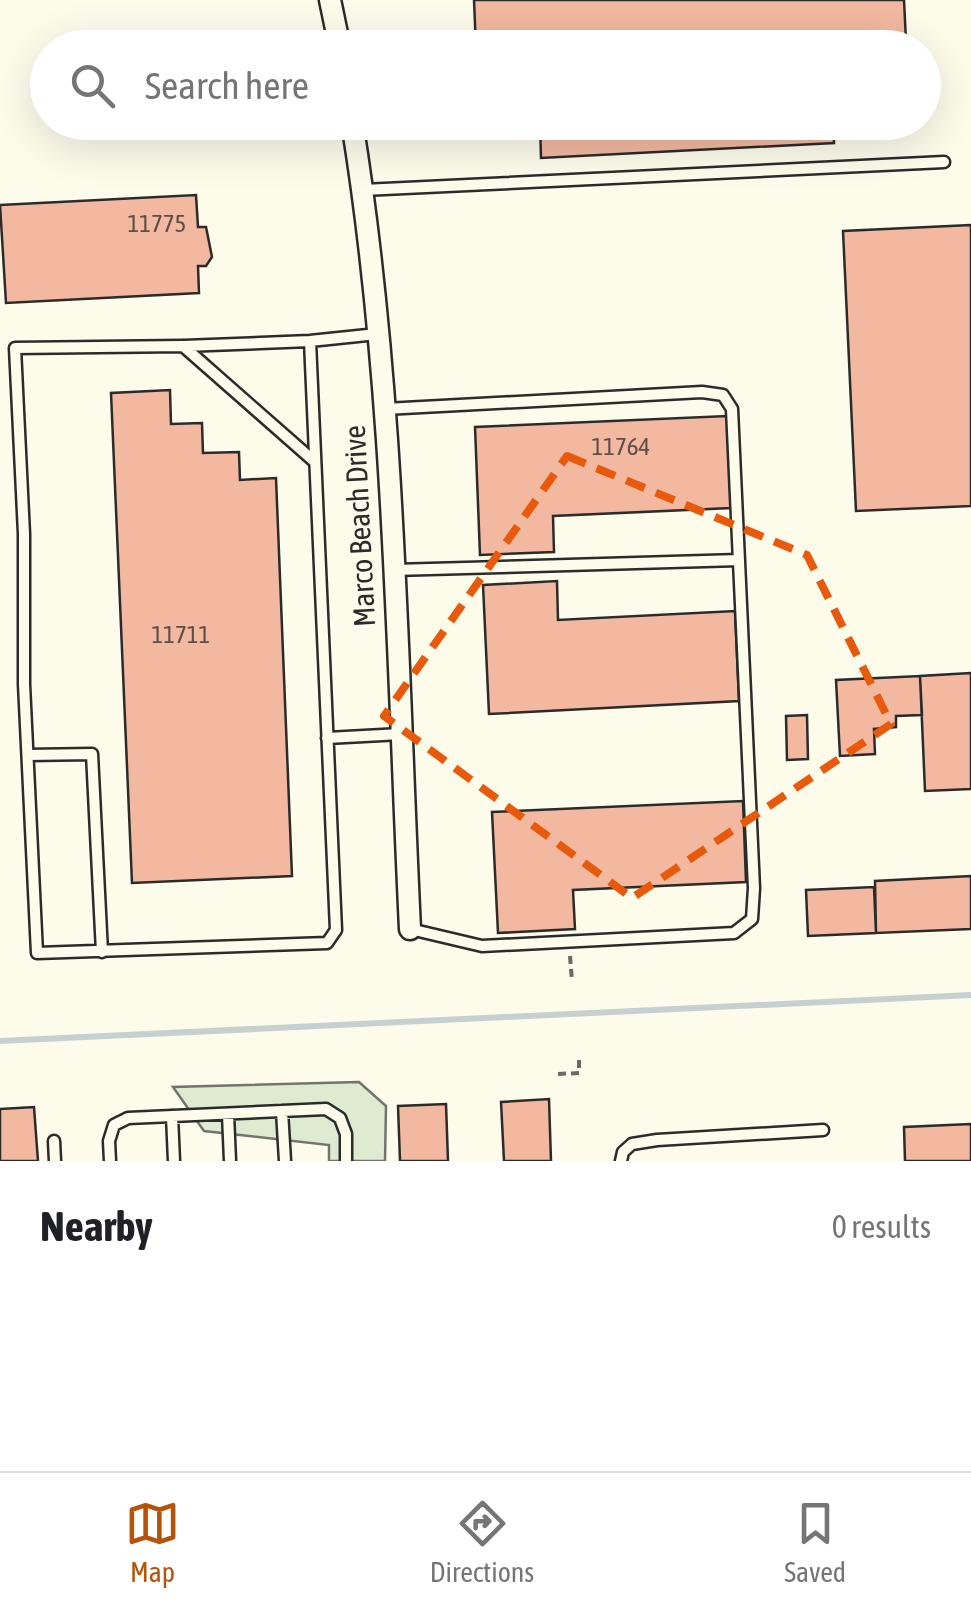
<!DOCTYPE html>
<html lang="en">
<head>
<meta charset="utf-8">
<style>
  :root { --surface:#fff; --page:#f2f2f2; --text:#202124; --muted:#757577; --line:#e0e0e0; --accent:#b45309 }
  body { margin:0; font-family:"Asap Condensed",sans-serif; background:var(--page); color:var(--text) }
  .list { margin:0; padding:0; list-style:none }
  h2 { display:flex; justify-content:space-between; align-items:center; height:130px; margin:0; padding:0 40px; font-size:42px }
  h2 small { font-size:32px; font-weight:400; color:var(--muted) }
  .icon { flex:none; width:55px; height:55px; fill:none; stroke:currentColor; stroke-width:2; stroke-linecap:round; stroke-linejoin:round }
  .map { position:relative; flex:none; width:971px; height:1161px; overflow:hidden }
  .search { position:absolute; background:var(--surface); box-shadow:0 10px 40px #0002; left:30px; right:30px; top:30px; height:110px; display:flex; align-items:center; gap:25px; box-sizing:border-box; padding:0 35px; border-radius:55px; color:var(--muted); font-size:38px }
  .sheet { height:310px; background:var(--surface) }
  nav { display:flex; justify-content:space-around; align-items:center; box-sizing:border-box; height:140px; border-top:2px solid var(--line); background:var(--surface); font-size:28px; color:var(--muted) }
  nav a { display:grid; justify-items:center; gap:5px }
  nav .on { color:var(--accent) }
  .map>svg:first-child { display:block }
  .green { fill:#deebd1; stroke:#74746e; stroke-width:2.5 }
  .lines { fill:none; stroke-linecap:round; stroke-linejoin:round }
  .stream { stroke:#c7d0d0; stroke-width:6 }
  .building { fill:#f2b8a0; stroke:#2b2b2b; stroke-width:2.5 }
  .lane-casing { stroke:#2b2b2b; stroke-width:15 }
  .street-casing { stroke:#2b2b2b; stroke-width:25 }
  .path { stroke:#6a6964; stroke-width:4; stroke-dasharray:8 5; stroke-linecap:butt }
  .lane { stroke:#fdfbea; stroke-width:10 }
  .street { stroke:#fdfbea; stroke-width:20 }
  .marked { fill:none; stroke:#e8590c; stroke-width:8; stroke-dasharray:20 12; stroke-linejoin:round }
  .labels { text-anchor:middle; stroke-width:8; stroke-linejoin:round; paint-order:stroke }
  .number-label { font-size:25px; fill:#5d4e48 }
  .street-label { font-size:30px; fill:#2b2b2b; stroke:#fdfbea }
</style>
</head>
<body>
<div class="map">
<svg width="971" height="1161" viewBox="0 0 971 1161">
  <rect width="100%" height="100%" fill="#fdfbea"/>
  <path class="green" d="M359,1082L386,1106L385,1161H329V1145L204,1131L173,1087Z"/>
  <g class="lines">
    <path class="stream" d="M0,1041L971,995"/>
  </g>
  <path class="building" d="M474,0H904L906,41L829,45V48H476Z
    M540,122H833L834,143L541,158Z
    M196,195L198,227H206L212,257L206,266H198L199,293L6,303L0,205Z
    M971,225V506L856,511L843,231Z
    M170,390L171,424L202,423L203,453L239,452L240,480L276,478L292,876L132,883L111,393Z
    M727,416L731,508L553,516L554,552L480,555L475,427Z
    M557,581L558,620L735,611L739,701L489,714L483,585Z
    M971,673V789L925,791L920,676Z
    M920,676L922,715L896,716V727L874,729L875,754L840,756L836,680Z
    M807,715L808,759L787,760L786,716Z
    M743,801L746,882L573,890L575,929L498,933L492,812Z
    M971,876V929L876,933L875,881Z
    M874,887L876,933L808,936L806,890Z
    M549,1099L551,1161H504L501,1102Z
    M446,1104L448,1161H400L398,1106Z
    M34,1107L38,1161H0V1109Z
    M971,1124V1161H905L904,1127Z"/>
  <g class="lines">
    <g class="lane-casing">
      <path id="lane" d="M363,190L944,162
        M310,341C319,537 327,734 336,930L327,943L37,953L24,684V534L15,348L183,346L315,462
        M184,346L310,341L377,334
        M385,409L702,392L723,395L732,409L754,888L752,919L734,933L482,946L410,929
        M394,570L739,560
        M327,738L401,734
        M28,755L92,754L102,952
        M282,1111L285,1161
        M228,1114L230,1161
        M172,1116L174,1161
        M54,1141L55,1161
        M110,1161L109,1141L114,1125L128,1118L326,1109L340,1118L346,1134V1161
        M621,1161L623,1152L632,1144L657,1140L823,1130"/>
    </g>
    <g class="street-casing">
      <path id="street" d="M330,0L340,48
        M352,122C395,388 397,660 410,929"/>
    </g>
    <path class="path" d="M570,956L572,981
      M558,1074L579,1073V1056"/>
    <use href="#lane" class="lane"/>
    <use href="#street" class="street"/>
  </g>
  <path class="marked" d="M567,456L807,555L891,724L632,898L384,716Z"/>
  <g class="labels">
    <g class="number-label">
      <text x="157" y="232">11775</text>
      <text x="621" y="455">11764</text>
      <text x="181" y="643">11711</text>
    </g>
    <g class="street-label">
      <text transform="translate(360 526) rotate(-93)" y="10">Marco Beach Drive</text>
    </g>
  </g>
</svg>
<div class="search"><svg class="icon" aria-label="search" viewBox="0 0 24 24"><circle cx="10" cy="10" r="6"/><path d="M15 15l6 6"/></svg>Search here</div>
</div>
<section class="sheet">
<h2>Nearby<small>0 results</small></h2>
<ul class="list">
</ul>
</section>
<nav>
<a class="on"><svg class="icon" aria-label="map" viewBox="0 0 24 24"><path d="M3 6l6-2 6 2 6-2v14l-6 2-6-2-6 2zM9 4v14M15 6v14"/></svg>Map</a>
<a><svg class="icon" aria-label="directions" viewBox="0 0 24 24"><path d="M12 3l9 9-9 9-9-9zM9 14v-3h6M13 9l2 2-2 2"/></svg>Directions</a>
<a><svg class="icon" aria-label="saved" viewBox="0 0 24 24"><path d="M7 4h10v16l-5-4-5 4z"/></svg>Saved</a>
</nav>
</body>
</html>
